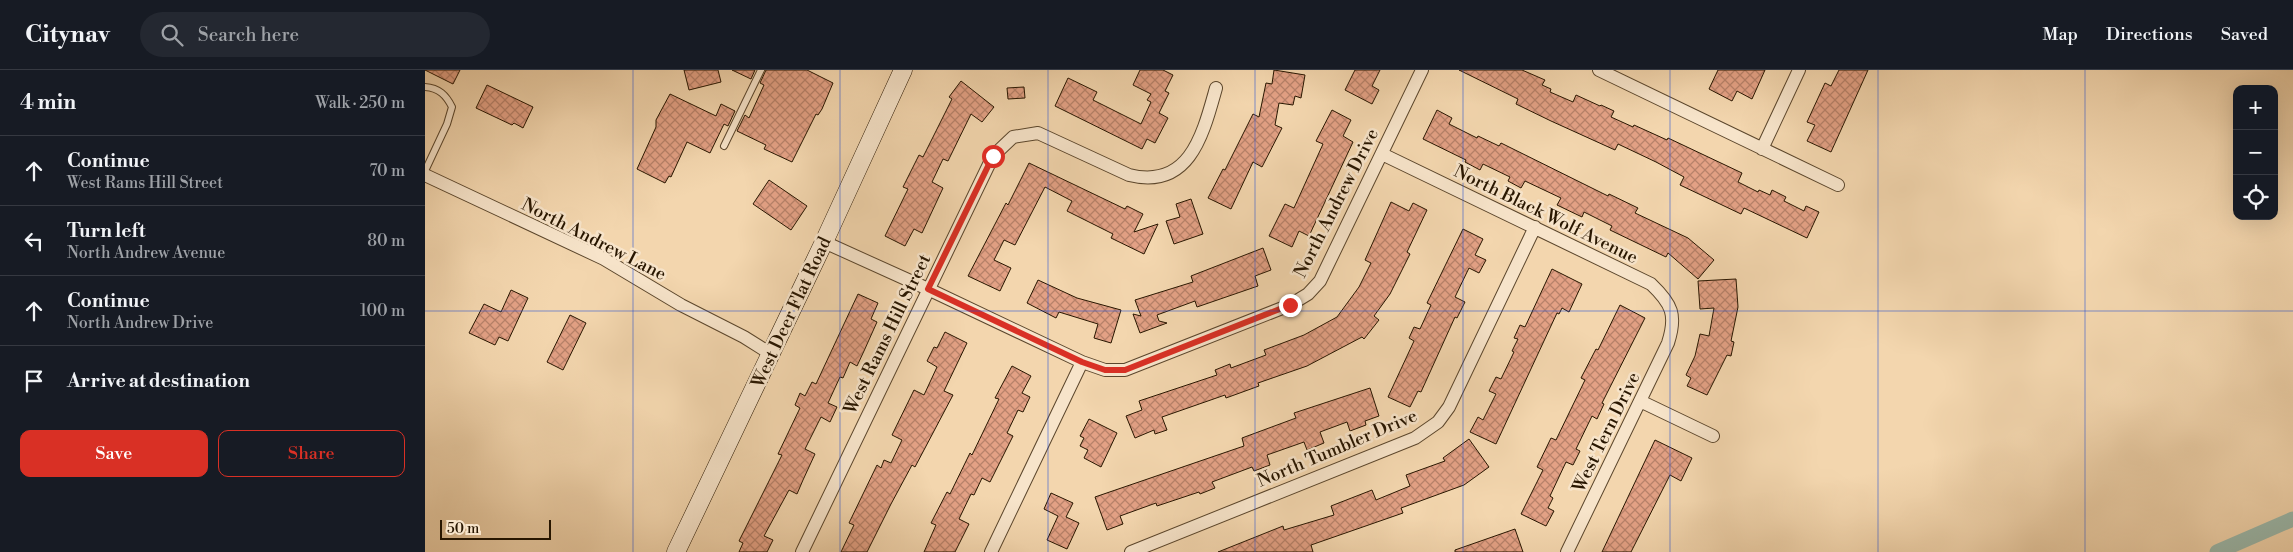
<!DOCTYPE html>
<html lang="en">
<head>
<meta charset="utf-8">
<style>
  :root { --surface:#171b24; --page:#242831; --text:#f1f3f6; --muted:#9ea1a6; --line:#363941; --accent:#d93025 }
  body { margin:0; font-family:"Libre Bodoni",serif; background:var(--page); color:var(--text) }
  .controls { position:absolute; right:15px; top:15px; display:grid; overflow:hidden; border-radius:10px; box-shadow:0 5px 20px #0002 }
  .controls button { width:45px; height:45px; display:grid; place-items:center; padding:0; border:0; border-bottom:1px solid var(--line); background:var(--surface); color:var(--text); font:25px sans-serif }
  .scale { position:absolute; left:15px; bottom:12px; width:111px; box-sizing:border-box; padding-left:5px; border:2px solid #281600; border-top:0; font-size:14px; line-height:18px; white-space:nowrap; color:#281600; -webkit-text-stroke:4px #f7e4ca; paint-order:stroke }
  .stop { position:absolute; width:15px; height:15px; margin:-11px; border:4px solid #d93025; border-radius:50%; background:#fff }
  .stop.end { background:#d93025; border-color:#fff; box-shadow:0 1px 5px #0008 }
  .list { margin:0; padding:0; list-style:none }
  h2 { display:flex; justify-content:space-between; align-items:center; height:65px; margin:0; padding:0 20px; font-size:21px }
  h2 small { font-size:16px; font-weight:400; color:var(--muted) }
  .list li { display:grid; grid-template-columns:32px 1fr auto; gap:15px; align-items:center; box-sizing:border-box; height:70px; padding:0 20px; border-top:1px solid var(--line) }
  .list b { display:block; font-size:19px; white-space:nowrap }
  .list p { margin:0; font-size:16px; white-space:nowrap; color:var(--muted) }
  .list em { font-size:16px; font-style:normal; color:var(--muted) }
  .actions { display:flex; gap:10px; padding:15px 20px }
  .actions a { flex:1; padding:11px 0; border:1px solid var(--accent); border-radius:10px; text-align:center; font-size:18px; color:var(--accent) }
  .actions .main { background:var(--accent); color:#fff }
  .icon { flex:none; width:28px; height:28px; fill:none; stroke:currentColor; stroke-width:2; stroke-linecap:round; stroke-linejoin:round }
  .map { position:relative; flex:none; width:1868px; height:482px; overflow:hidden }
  header { display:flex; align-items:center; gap:30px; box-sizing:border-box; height:70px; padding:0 25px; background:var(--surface); border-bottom:1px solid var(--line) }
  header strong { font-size:24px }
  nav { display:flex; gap:28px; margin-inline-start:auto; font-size:18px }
  .search { width:350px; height:45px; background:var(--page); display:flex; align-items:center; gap:12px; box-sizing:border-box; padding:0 18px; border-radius:28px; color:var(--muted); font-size:19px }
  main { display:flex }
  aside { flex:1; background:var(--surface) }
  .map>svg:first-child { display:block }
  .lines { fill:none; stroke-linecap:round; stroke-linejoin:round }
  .canal { stroke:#9bb9ac; stroke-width:15 }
  .building { fill:url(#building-cross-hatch); stroke:#281600 }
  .service-casing { stroke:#5b462c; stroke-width:8 }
  .minor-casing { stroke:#5b462c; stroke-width:14 }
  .secondary-casing { stroke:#281600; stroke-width:19 }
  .service { stroke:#f7e4ca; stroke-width:6 }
  .minor { stroke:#f7e4ca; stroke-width:12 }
  .secondary { stroke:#f7e4ca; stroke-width:18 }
  .route { stroke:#d93025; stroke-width:6 }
  .grid { fill:none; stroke:#1d4ed8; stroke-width:1; stroke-opacity:0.55 }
  .labels { text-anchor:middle; stroke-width:5; stroke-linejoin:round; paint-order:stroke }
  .street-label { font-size:18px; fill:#281600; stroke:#f7e4ca }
</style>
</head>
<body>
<header>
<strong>Citynav</strong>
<div class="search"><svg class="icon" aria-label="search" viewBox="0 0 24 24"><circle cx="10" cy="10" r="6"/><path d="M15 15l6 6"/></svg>Search here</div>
<nav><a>Map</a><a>Directions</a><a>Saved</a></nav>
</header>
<main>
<aside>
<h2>4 min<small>Walk · 250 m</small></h2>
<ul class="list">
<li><svg class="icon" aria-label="ahead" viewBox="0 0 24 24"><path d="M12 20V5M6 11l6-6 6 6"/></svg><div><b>Continue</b><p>West Rams Hill Street</p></div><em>70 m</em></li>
<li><svg class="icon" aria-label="left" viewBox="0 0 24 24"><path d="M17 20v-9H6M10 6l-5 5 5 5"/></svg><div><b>Turn left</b><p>North Andrew Avenue</p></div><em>80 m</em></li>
<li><svg class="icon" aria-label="ahead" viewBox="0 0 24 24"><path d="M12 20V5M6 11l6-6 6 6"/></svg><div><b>Continue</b><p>North Andrew Drive</p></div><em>100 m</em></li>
<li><svg class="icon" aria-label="arrive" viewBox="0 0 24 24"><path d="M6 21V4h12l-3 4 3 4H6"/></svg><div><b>Arrive at destination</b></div></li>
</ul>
<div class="actions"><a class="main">Save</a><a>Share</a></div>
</aside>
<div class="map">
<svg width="1868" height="482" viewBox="0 0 1868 482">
  <defs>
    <pattern id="building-cross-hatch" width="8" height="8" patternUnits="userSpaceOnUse" patternTransform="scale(1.25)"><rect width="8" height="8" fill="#e3a185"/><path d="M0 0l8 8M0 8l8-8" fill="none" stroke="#b8826a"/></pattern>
  </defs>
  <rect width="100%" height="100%" fill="#f3d6ae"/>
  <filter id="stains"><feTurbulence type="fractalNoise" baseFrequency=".004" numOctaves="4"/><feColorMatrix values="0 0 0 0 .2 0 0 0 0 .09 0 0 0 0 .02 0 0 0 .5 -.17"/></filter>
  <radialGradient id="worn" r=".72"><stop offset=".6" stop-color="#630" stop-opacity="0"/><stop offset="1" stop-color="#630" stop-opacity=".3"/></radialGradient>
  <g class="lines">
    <path class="canal" d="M1792,482L1868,449"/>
  </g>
  <path class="building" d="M0,0H35L28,14Z
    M259,0H293L296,12L264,20Z
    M307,0H330L326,9Z
    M341,0H382L408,13L397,39L393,45L391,44L367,92L339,79L341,75L312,61L320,45L324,48L339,15L335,13Z
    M715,0H738L748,5L740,21L744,23L734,43L743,48L730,73L722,69L717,79L630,36L643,8L672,22L668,30L716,54L726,32L722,30L726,24L708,15Z
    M849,0L880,5L876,28L870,26L868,35L854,33L850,55L857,58L837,97L828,92L806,139L783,128L798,99L800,100L828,44L834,47L841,13L847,14Z
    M930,0H955L947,16L954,20L947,34L920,20Z
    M1034,0H1097L1120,10L1117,15L1126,19L1125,22L1148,32L1151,25L1175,36L1176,35L1189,41L1186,47L1208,57L1209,55L1242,70L1243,68L1317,103L1313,112L1333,122L1334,120L1345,125L1347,120L1361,127L1359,131L1379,141L1381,136L1394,142L1382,168L1319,138L1316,144L1255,115L1259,107L1231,92L1193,74L1190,80L1126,51L1091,34L1093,29Z
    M1293,0H1340L1327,29L1312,21L1307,31L1284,19Z
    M1414,0H1443L1406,82L1382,71L1390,55L1382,52L1400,13L1406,16Z
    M536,11L569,37L557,52L546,44L523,91L518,89L507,112L518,118L497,163L489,159L480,176L460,166L483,119L478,117L494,85L498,87L527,29L524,27Z
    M62,15L108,37L98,58L89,53L87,55L51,38Z
    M599,17L600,28L583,29L582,18Z
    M245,24L291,46L296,34L310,41L303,56L299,54L285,83L262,72L246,107L244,106L240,113L212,99L231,57V50Z
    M907,40L926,50L918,66L928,72L884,166L874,161L867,177L844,166L860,134L869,138L898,74L891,71Z
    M1012,40L1027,48L1024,54L1052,68L1053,66L1074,76L1076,73L1183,126L1184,124L1213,138L1210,143L1263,168L1289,190L1273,209L1243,183L1241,187L1185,160L1187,156L1159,142L1157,147L1132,135L1136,128L1100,111L1096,118L1083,111L1085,107L1058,94L1055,100L1040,92L1041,90L998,69Z
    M604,93L700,139L702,136L718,144L709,162L733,154L719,184L686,168L688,164L642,141L647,131L620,117L590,175L579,170L569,190L586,198L575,221L543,206L581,133L583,135Z
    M344,110L382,136L366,160L328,134Z
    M766,129L778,164L749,174L741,151L755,147L751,134Z
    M966,132L984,141L988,133L1002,140L982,182L985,184L965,224L949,246L954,250L939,269L937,267L882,296L833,313L834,316L801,328L800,325L737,347L742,360L730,364L729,360L710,368L701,346L717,340L714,331L792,305L790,300L805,294L806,298L841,285L839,280L879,265L912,247L934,217L946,193L940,190Z
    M1038,159L1058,169L1050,185L1061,190L1054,203L1044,198L1030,227L1040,232L1032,248L1030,247L996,322L993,321L985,337L963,327L989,271L984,268L989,257L995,259L1006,235L1002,233Z
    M838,178L846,200L830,206L833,216L772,237L770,231L732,245L734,251L742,253L715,263L708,244L716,246L710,230L768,212L766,206Z
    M1127,199L1157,214L1144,242L1137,238L1134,244L1132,243L1071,374L1045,362L1053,347L1058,350L1071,324L1064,321L1071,307L1076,309L1089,282L1087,281L1093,269L1089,268L1095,255L1100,257Z
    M1311,209L1313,237L1306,271L1309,272L1306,286L1302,285L1282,325L1262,316L1266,308L1261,305L1270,286L1275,264L1284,266L1289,238L1275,239L1273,211Z
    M613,210L652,228L696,240L686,273L669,268L673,254L634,242L631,248L602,233Z
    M86,220L103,228L83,271L74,267L70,275L44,263L59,234L76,242Z
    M433,224L453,233L446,249L452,252L439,281L432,296L425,292L418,308L415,307L403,333L412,337L405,352L396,347L380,379L390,384L378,410L372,424L364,420L339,466L348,470L342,482H314L318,473L314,471L357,385L353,384L375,338L370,335L375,323L380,326L387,312L391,314Z
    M1195,235L1220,248L1177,333L1179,334L1172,349L1167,346L1151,379L1155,381L1148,395L1141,392L1125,426L1128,428L1123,438L1129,441L1121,456L1096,444L1118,400L1112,397L1126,368L1131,370L1160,310L1156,308L1171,279L1173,280Z
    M145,245L161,253L138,300L122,292Z
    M520,262L542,273L519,321L528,325L490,397L487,395L466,434L442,482H416L429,455L424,453L452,395L456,398L459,390L466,393L477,370L467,365L489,320L499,325L512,297L502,291L509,277L512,278Z
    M587,296L606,306L597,323L605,327L598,342L593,340L582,363L588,366L565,412L557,408L549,425L546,424L534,449L544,454L530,482H499L511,455L506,453L522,422L525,424L545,383L547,385L574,329L570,328Z
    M945,318L954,346L940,351L941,355L925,361L922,352L895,362L899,373L882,380L879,372L842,385L845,395L829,401L827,397L787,412L790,418L775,424L774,422L732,436L731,433L695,446L698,454L682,460L670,427L819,376L817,368L871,348L869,343Z
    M664,349L692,363L676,397L659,388L663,380L655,376L659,368L655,366Z
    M1044,369L1064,397L1039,415L976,438L978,443L886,475L888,482H793L858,456L859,460L909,445L906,436L947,420L951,430L985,416L981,405L1020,391L1018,388Z
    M1230,370L1267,388L1256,411L1245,405L1206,482H1177Z
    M626,423L648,433L641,447L654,453L642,479L622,470L633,446L619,439Z
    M1090,459L1098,482H1030V480Z"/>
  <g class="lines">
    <g class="service-casing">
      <path id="service" d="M0,17C14,18 21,25 27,37L22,54L0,101
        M299,76L336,0"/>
    </g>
    <g class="minor-casing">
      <path id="minor" d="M1174,0L1413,115
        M1337,79L1374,0
        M957,84L1226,214C1247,234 1252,245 1243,273L1142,482
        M0,105L179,189L256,235L319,267L346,284
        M399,172L503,219L657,292L680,300H700L865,235L883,224L895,211L997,0
        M1215,331L1288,366
        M377,482L568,86L588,67L613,63L704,105C765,120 778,64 791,18
        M566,482L657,292
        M706,482L990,368L1013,352L1024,337L1110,157"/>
    </g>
    <g class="secondary-casing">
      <path id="secondary" d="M251,482L399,172L478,0"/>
    </g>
    <use href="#service" class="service"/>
    <use href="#minor" class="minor"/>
    <use href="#secondary" class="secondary"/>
  </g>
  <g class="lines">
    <path class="route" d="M568,86L503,219L657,292L680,300H700L865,235"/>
  </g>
  <path class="grid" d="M208,0V482M415,0V482M623,0V482M830,0V482M1038,0V482M1245,0V482M1453,0V482M1660,0V482M0,241H1868"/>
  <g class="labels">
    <g class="street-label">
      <text transform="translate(911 133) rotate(-63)" y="6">North Andrew Drive</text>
      <text transform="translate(1121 144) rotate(26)" y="6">North Black Wolf Avenue</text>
      <text transform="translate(169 169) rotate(27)" y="6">North Andrew Lane</text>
      <text transform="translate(366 242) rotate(-65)" y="6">West Deer Flat Road</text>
      <text transform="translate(462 264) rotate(-64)" y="6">West Rams Hill Street</text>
      <text transform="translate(1181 362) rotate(-64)" y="6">West Tern Drive</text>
      <text transform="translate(912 378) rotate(-23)" y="6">North Tumbler Drive</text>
    </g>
  </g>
  <rect width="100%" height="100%" filter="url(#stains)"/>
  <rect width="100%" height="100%" fill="url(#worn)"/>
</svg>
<div class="controls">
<button>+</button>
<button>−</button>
<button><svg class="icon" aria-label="locate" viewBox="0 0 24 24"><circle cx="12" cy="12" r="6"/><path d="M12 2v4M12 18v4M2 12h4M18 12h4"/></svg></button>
</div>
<div class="scale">50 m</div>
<div class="stop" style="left:568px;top:86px"></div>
<div class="stop end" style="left:865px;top:235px"></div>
</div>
</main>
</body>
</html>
